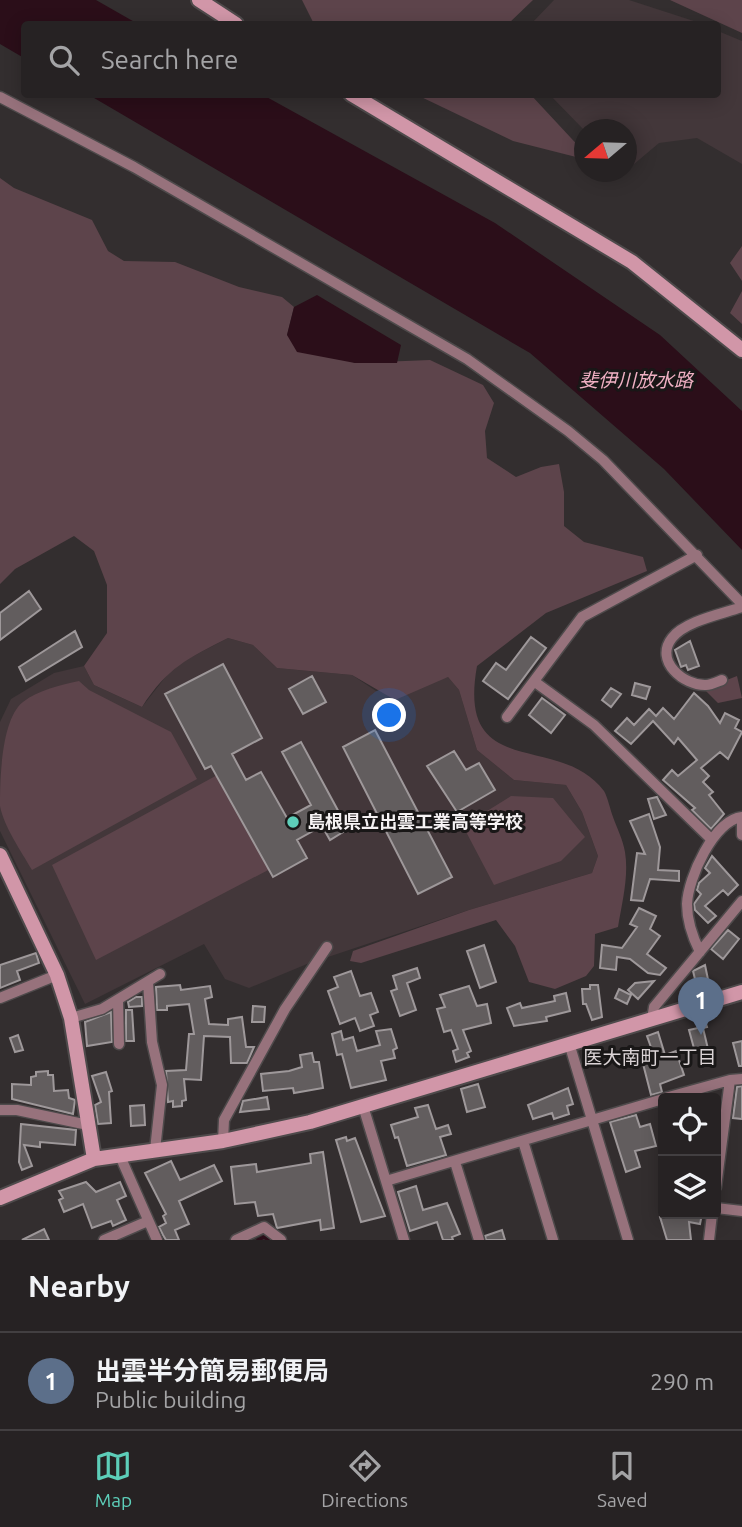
<!DOCTYPE html>
<html lang="en">
<head>
<meta charset="utf-8">
<style>
  :root { --surface:#262223; --page:#2e2a2b; --text:#f1f3f6; --muted:#a4a4a6; --line:#423f41; --accent:#5dceb9 }
  body { margin:0; font-family:Ubuntu,"Noto Sans JP",sans-serif; background:var(--page); color:var(--text) }
  .controls { position:absolute; right:21px; bottom:21px; display:grid; overflow:hidden; border-radius:7px; box-shadow:0 4px 18px #0003 }
  .controls button { width:63px; height:63px; display:grid; place-items:center; padding:0; border:0; border-bottom:2px solid var(--line); background:var(--surface); color:var(--text); font:35px sans-serif }
  .compass { position:absolute; left:574px; top:119px; width:63px; height:63px; border-radius:50%; background:var(--surface); box-shadow:0 4px 18px #0003; rotate:251deg }
  .you { position:absolute; left:390px; top:716px; width:24px; height:24px; margin:-18px; border:5px solid #fff; border-radius:50%; background:#1a73e8; box-shadow:0 0 0 10px #1a73e833 }
  .badge { display:grid; place-items:center; width:46px; height:46px; border-radius:50%; background:var(--accent); color:#fff; font-size:23px; font-weight:700 }
  .pin { position:absolute; translate:-50% -58px; filter:drop-shadow(0 2px 4px #0008) }
  .pin::after { content:''; position:absolute; top:37px; width:24px; height:21px; background:inherit; clip-path:polygon(0 0,100% 0,50% 100%) }
  .list { margin:0; padding:0; list-style:none }
  h2 { display:flex; justify-content:space-between; align-items:center; height:91px; margin:0; padding:0 28px; font-size:30px }
  h2 small { font-size:23px; font-weight:400; color:var(--muted) }
  .list li { display:grid; grid-template-columns:46px 1fr auto; gap:21px; align-items:center; box-sizing:border-box; height:98px; padding:0 28px; border-top:2px solid var(--line) }
  .list b { display:block; font-size:26px; white-space:nowrap }
  .list p { margin:0; font-size:23px; white-space:nowrap; color:var(--muted) }
  .list em { font-size:23px; font-style:normal; color:var(--muted) }
  .icon { flex:none; width:38px; height:38px; fill:none; stroke:currentColor; stroke-width:2; stroke-linecap:round; stroke-linejoin:round }
  .map { position:relative; flex:none; width:742px; height:1240px; overflow:hidden }
  .search { position:absolute; background:var(--surface); box-shadow:0 4px 18px #0003; left:21px; right:21px; top:21px; height:77px; display:flex; align-items:center; gap:18px; box-sizing:border-box; padding:0 24px; border-radius:7px; color:var(--muted); font-size:26px }
  .sheet { height:189px; background:var(--surface) }
  nav { display:flex; justify-content:space-around; align-items:center; box-sizing:border-box; height:98px; border-top:2px solid var(--line); background:var(--surface); font-size:19px; color:var(--muted) }
  nav a { display:grid; justify-items:center; gap:4px }
  nav .on { color:var(--accent) }
  .map>svg:first-child { display:block }
  .built { fill:#43373a }
  .green { fill:#5d444b }
  .water { fill:#2b0e19 }
  .lines { fill:none; stroke-linecap:round; stroke-linejoin:round }
  .stream { stroke:#2b0e19; stroke-width:3.5 }
  .building { fill:#625d5e; stroke:#9e989a; stroke-width:2 }
  .street-casing { stroke:#4e4a4b; stroke-width:13 }
  .secondary-casing { stroke:#4e4a4b; stroke-width:18 }
  .street { stroke:#97727c; stroke-width:10 }
  .secondary { stroke:#d196a8; stroke-width:14 }
  .poi-dot { fill:#5dceb9; stroke:#191717; stroke-width:2.5 }
  .labels { text-anchor:middle; stroke-width:6; stroke-linejoin:round; paint-order:stroke }
  .poi-label { font-size:18px; font-weight:bold; fill:#f6f3f4; stroke:#191717; text-anchor:start }
  .water-label { font-size:19px; font-style:italic; fill:#f0b0c3; stroke:#191717 }
  .neighbourhood-label { font-size:19px; fill:#dbd4d6; stroke:#191717 }
</style>
</head>
<body>
<div class="map">
<svg width="742" height="1240" viewBox="0 0 742 1240">
  <rect width="100%" height="100%" fill="#332e2f"/>
  <path class="built" d="M554,0H629L703,24H531Z
    M718,31L742,41V164L697,138L659,143L627,170L626,130H584L550,95L718,94Z
    M228,638L253,645L277,668L352,675L376,691L448,677L459,690L477,750L514,780L566,785L582,812L598,856L592,873L469,910L307,964L249,988L225,979L204,944L85,1004L0,831V722L11,699L54,673L84,666L94,685L142,707L174,666Z"/>
  <path class="green" d="M302,0H533L508,24H314Z
    M670,0H742V33Z
    M417,95H531L584,152V159L513,141Z
    M0,178L14,188L92,220L108,251L124,261L175,262L239,287L282,297L294,307L287,335L355,363L430,360L483,385L494,403L485,431L487,458L516,477L541,467L559,464L564,492V526L584,542L643,557L647,571L546,613L477,666C456,783 559,731 604,791C608,798 610,809 613,817C617,828 623,840 625,852C629,876 622,903 618,927L595,934L594,966L586,976L555,989L529,982L515,946L496,920L361,963L350,961L353,951L469,910L592,873L598,856L582,812L566,785L514,780L477,750L459,690L448,677L395,700L352,675L277,668L253,645L228,638C187,659 168,667 142,707L94,685L84,666L107,633V585L94,551L74,536L15,569L0,584Z
    M742,246V281L730,263Z
    M742,291V324L730,313Z
    M737,676L742,698L718,703L704,689Z
    M79,681L89,690L171,732L197,779L32,870C21,851 4,827 0,806C0,780 1,719 23,702C38,690 61,685 79,681Z
    M221,773L272,868L96,960L52,865Z
    M511,796L553,798L585,837L561,861L494,885L463,826Z"/>
  <path class="water" d="M0,0H96L138,24H24V58L0,44Z
    M89,95H263L495,223L660,335L742,411V550L664,469L530,353Z
    M317,295L401,345L397,363H355L297,352L287,335L294,307Z"/>
  <g class="lines">
    <path class="stream" d="M258,1240L264,1237L269,1240"/>
  </g>
  <path class="building" d="M29,591L41,609L0,640V613Z
    M75,631L82,647L26,681L19,667Z
    M531,637L546,648L508,699L483,681L496,663L506,670Z
    M690,641L699,666L688,670L686,665L681,667L675,650Z
    M223,664L262,738L232,754L246,780L261,772L287,818L311,805L282,752L301,742L348,829L330,840L322,826L297,840L307,858L273,877L211,766L205,769L165,694Z
    M312,676L326,702L303,714L289,689Z
    M635,683L650,687L646,699L632,695Z
    M611,688L621,694L611,707L602,700Z
    M694,693L708,706L720,723L725,713L739,720L735,728L742,732L728,759L720,752L701,768L709,776L703,782L713,792L709,795L724,814L711,829L692,810L695,808L663,780L672,770L678,776L697,760L678,738L674,744L653,721L631,744L615,731L627,718L634,725L649,709L656,716L663,708L674,719Z
    M542,698L565,715L551,733L529,715Z
    M375,730L452,877L418,894L343,747Z
    M454,751L466,770L479,763L495,790L457,812L427,766Z
    M657,797L666,815L654,819L648,799Z
    M649,814L660,847L658,870L679,871V881L650,879L643,901L631,900L637,853L645,854L630,821Z
    M712,856L738,885L728,895L723,890L705,906L716,916L708,923L695,910L694,904L701,894L697,890L699,883L710,873L705,868Z
    M639,908L656,916L650,929L660,936L647,954L666,968L660,975L648,973L630,959L617,957L616,970L600,968L602,945L622,948L637,927L630,924Z
    M728,930L739,939L723,959L711,949Z
    M484,945L496,982L480,988L467,951Z
    M36,953L39,963L17,971L20,980L0,988V965Z
    M705,965L710,989L698,991L693,971Z
    M417,968L420,978L407,983L416,1010L400,1016L391,991L397,989L393,976Z
    M351,971L360,996L371,993L378,1012L370,1015L374,1026L360,1031L355,1018L340,1024L328,991L338,987L334,977Z
    M654,981L638,999L628,990L635,983Z
    M180,985L181,990L210,986L212,997L205,999L209,1024L228,1025V1019L242,1017L246,1047H254L247,1063H231L230,1037L204,1036L201,1080L184,1079L186,1100L182,1101V1106L173,1107V1101L168,1102L166,1071L186,1070L189,1034H194L189,1004L167,1006V1010H157L156,987Z
    M590,985H598L602,1017L592,1020L586,1004H583L582,989H590Z
    M469,986L477,1006L487,1004L491,1023L463,1030L471,1051L467,1053L469,1057L456,1062L453,1051L458,1049L451,1030L444,1032L437,1009L445,1007L440,995Z
    M619,989L631,995L627,1004L615,998Z
    M566,993L570,1011L546,1017L547,1021L514,1026L507,1008L520,1003L522,1008L555,1001L554,996Z
    M136,997H142V1006L129,1007L128,1002Z
    M253,1006L265,1007L264,1022H252Z
    M126,1010H132L134,1041H126Z
    M111,1012L112,1042L87,1046L85,1022Z
    M704,1017L707,1027L703,1028L708,1049L695,1052L689,1030L698,1028L695,1019Z
    M391,1029L397,1048L393,1050L395,1058L381,1061L386,1080L351,1088L342,1054L337,1055L332,1034L341,1031L343,1040L353,1037L357,1051L380,1045L376,1031Z
    M658,1032L665,1055L676,1051L684,1075L660,1084L662,1092L651,1095L641,1056L653,1053L647,1036Z
    M18,1035L23,1050L15,1052L10,1038Z
    M742,1041V1066H739L733,1043Z
    M312,1053L314,1062H319L323,1088L294,1093L293,1088L263,1091L261,1074L289,1071L302,1067L300,1055Z
    M48,1071V1075H53L54,1091L68,1090L69,1098L75,1100L73,1114L12,1099V1084L31,1085V1077L36,1076V1072Z
    M106,1072L112,1091L109,1092L111,1123L98,1124L95,1105L101,1102L92,1076Z
    M478,1084L485,1107L467,1112L461,1089Z
    M742,1086V1119L733,1118L737,1087Z
    M568,1088L573,1104L567,1106L569,1114L554,1119L552,1113L533,1119L528,1105Z
    M267,1097L269,1109L240,1112L243,1101Z
    M144,1105L145,1125L131,1126L130,1106Z
    M428,1105L436,1129L448,1125L451,1134L440,1137L446,1155L407,1166L398,1137L395,1138L391,1125L418,1117L415,1108Z
    M636,1115L640,1127L650,1124L656,1146L635,1151L640,1167L626,1172L610,1122Z
    M21,1124L76,1130L75,1145L40,1142V1147L24,1145L32,1166L22,1170L19,1162Z
    M346,1137L347,1141L355,1138L385,1216L361,1222L336,1140Z
    M323,1152L334,1228L321,1230L320,1220L277,1228L273,1214L258,1216L255,1202L235,1204L231,1167L256,1164L257,1172L311,1163L310,1154Z
    M171,1161L180,1180L214,1165L222,1181L179,1201L189,1224L175,1230L179,1240H166L163,1235L159,1227L166,1223L163,1216L166,1214L145,1173Z
    M86,1182L96,1192L120,1182L126,1196L117,1200L126,1220L113,1226L111,1221L92,1228L83,1204L64,1212L59,1200L63,1198L59,1191Z
    M416,1186L423,1210L447,1203L460,1234L452,1237L453,1240H443L437,1222L410,1231L398,1192Z
    M669,1214H702L700,1224L689,1222L691,1240H667L660,1217Z
    M44,1229L49,1240H22Z
    M502,1230L505,1240H486L485,1236Z"/>
  <g class="lines">
    <g class="street-casing">
      <path id="street" d="M0,97L134,167L467,359L568,431L603,460L742,604
        M722,680C717,682 711,685 706,685C684,686 654,661 672,638C685,621 722,614 742,607
        M535,682L594,725L711,839
        M507,717L582,617L697,555
        M742,820V835
        M700,952C693,938 687,920 687,904C688,878 714,820 742,817
        M148,982L152,1042L162,1085L155,1150
        M0,998L57,975
        M118,1000L119,1044
        M71,1018L102,1009L160,974
        M652,1019L654,1007L742,901
        M569,1043L628,1240
        M665,1098L730,1080L742,1079
        M363,1106L404,1240
        M0,1110H17L88,1125
        M223,1141L224,1120L285,1009L327,947
        M523,1141L553,1240
        M120,1156L157,1240
        M455,1162L479,1240
        M386,1181L663,1099
        M716,1187L730,1080
        M716,1208L742,1211
        M104,1240L148,1221
        M236,1240L264,1227L281,1240
        M709,1240L712,1214"/>
    </g>
    <g class="secondary-casing">
      <path id="secondary" d="M199,0L236,24
        M351,94L632,262L742,350
        M0,855L57,975L71,1018L94,1159
        M0,1198L94,1159L223,1141L310,1122L742,992"/>
    </g>
    <use href="#street" class="street"/>
    <use href="#secondary" class="secondary"/>
  </g>
  <circle class="poi-dot" cx="293" cy="822" r="7"/>
  <g class="labels">
    <g class="poi-label">
      <text x="307" y="828">島根県立出雲工業高等学校</text>
    </g>
    <g class="water-label">
      <text x="636" y="387">斐伊川放水路</text>
    </g>
    <g class="neighbourhood-label">
      <text x="650" y="1064">医大南町一丁目</text>
    </g>
  </g>
</svg>
<div class="controls">
<button><svg class="icon" aria-label="locate" viewBox="0 0 24 24"><circle cx="12" cy="12" r="6"/><path d="M12 2v4M12 18v4M2 12h4M18 12h4"/></svg></button>
<button><svg class="icon" aria-label="layers" viewBox="0 0 24 24"><path d="M12 4l9 5-9 5-9-5zM3 14l9 5 9-5"/></svg></button>
</div>
<svg class="compass" viewBox="-18 -18 36 36"><path d="M0-13l5 13h-10z" fill="#e53935"/><path d="M0 13l5-13h-10z" fill="#a4a4a6"/></svg>
<div class="you"></div>
<div class="pin badge" style="left:701px;top:1035px;background:#5c6f8a">1</div>
<div class="search"><svg class="icon" aria-label="search" viewBox="0 0 24 24"><circle cx="10" cy="10" r="6"/><path d="M15 15l6 6"/></svg>Search here</div>
</div>
<section class="sheet">
<h2>Nearby<small></small></h2>
<ul class="list">
<li><span class="badge" style="background:#5c6f8a">1</span><div><b>出雲半分簡易郵便局</b><p>Public building</p></div><em>290 m</em></li>
</ul>
</section>
<nav>
<a class="on"><svg class="icon" aria-label="map" viewBox="0 0 24 24"><path d="M3 6l6-2 6 2 6-2v14l-6 2-6-2-6 2zM9 4v14M15 6v14"/></svg>Map</a>
<a><svg class="icon" aria-label="directions" viewBox="0 0 24 24"><path d="M12 3l9 9-9 9-9-9zM9 14v-3h6M13 9l2 2-2 2"/></svg>Directions</a>
<a><svg class="icon" aria-label="saved" viewBox="0 0 24 24"><path d="M7 4h10v16l-5-4-5 4z"/></svg>Saved</a>
</nav>
</body>
</html>
